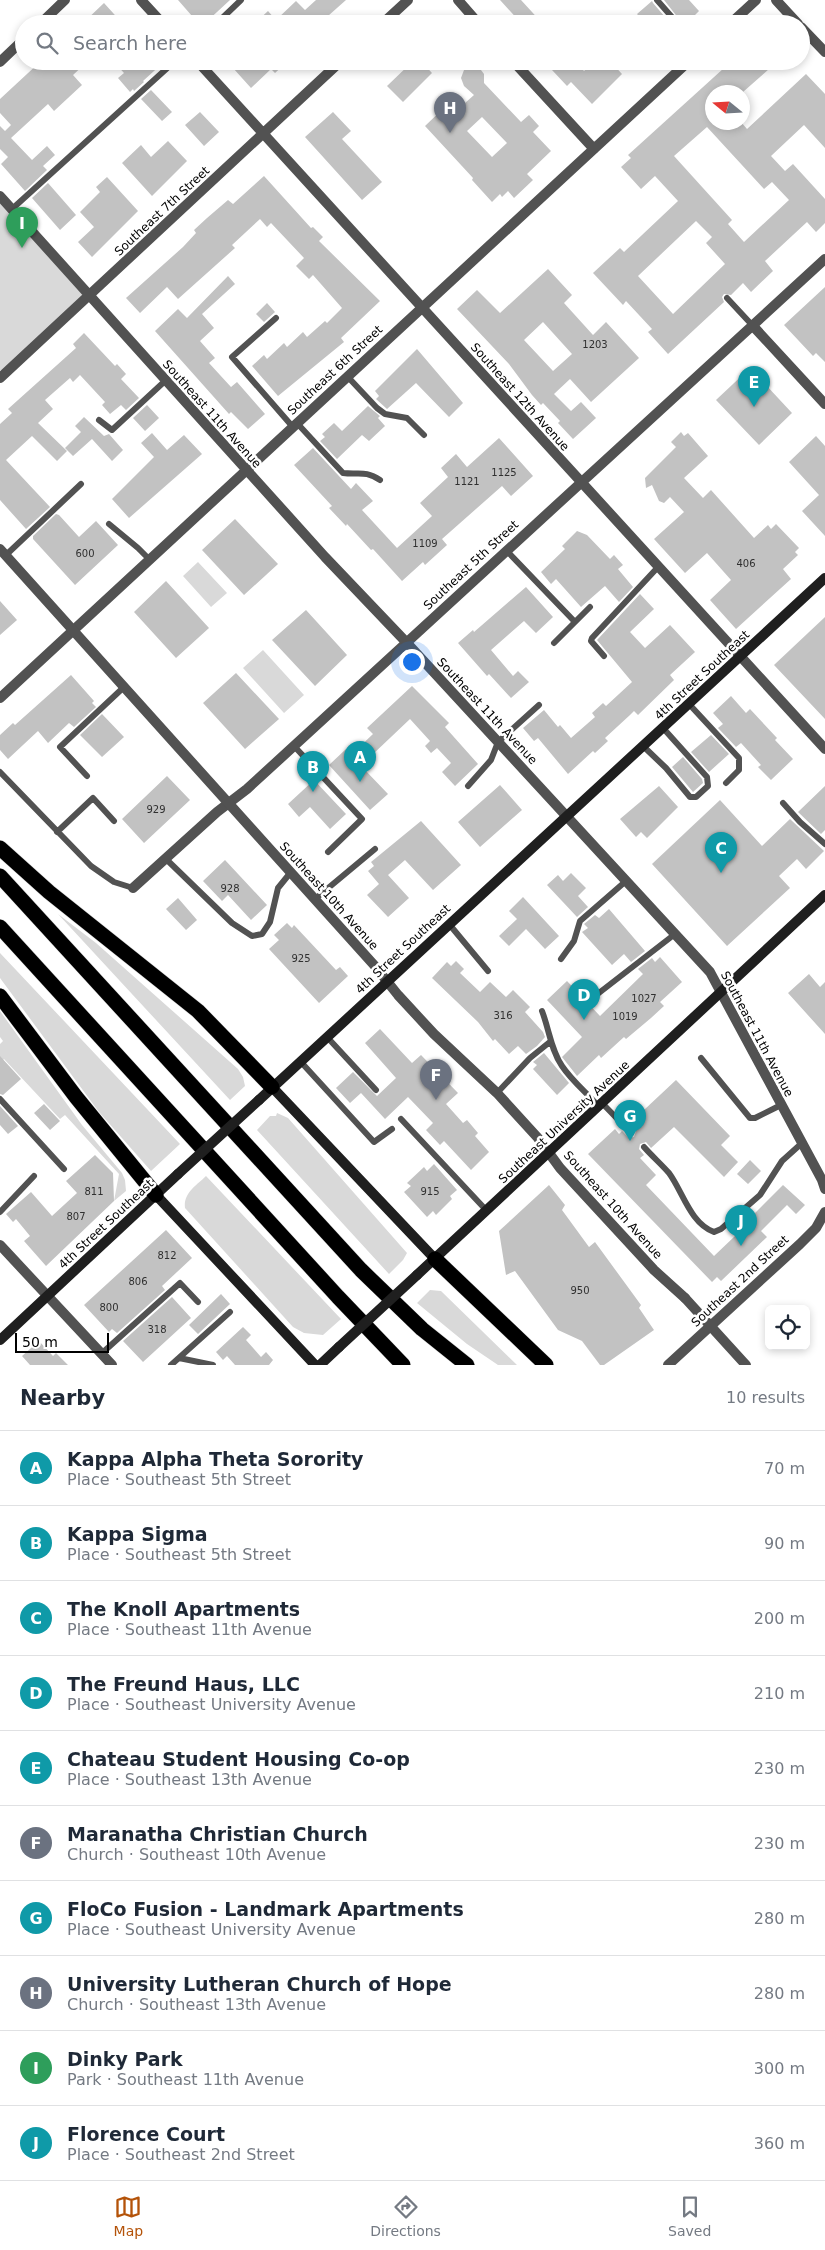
<!DOCTYPE html>
<html lang="en">
<head>
<meta charset="utf-8">
<style>
  :root { --surface:#fff; --page:#f6f6f7; --text:#1f2937; --muted:#747a83; --line:#e0e1e3; --accent:#b45309 }
  body { margin:0; font-family:"DejaVu Sans",sans-serif; background:var(--page); color:var(--text) }
  .controls { position:absolute; right:15px; bottom:15px; display:grid; overflow:hidden; border-radius:8px; box-shadow:0 2px 8px #0003 }
  .controls button { width:45px; height:45px; display:grid; place-items:center; padding:0; border:0; border-bottom:1px solid var(--line); background:var(--surface); color:var(--text); font:25px sans-serif }
  .compass { position:absolute; left:705px; top:85px; width:45px; height:45px; border-radius:50%; background:var(--surface); box-shadow:0 2px 8px #0003; rotate:288deg }
  .scale { position:absolute; left:15px; bottom:12px; width:94px; box-sizing:border-box; padding-left:5px; border:2px solid #000; border-top:0; font-size:14px; line-height:18px; white-space:nowrap; color:#000; -webkit-text-stroke:4px #fff; paint-order:stroke }
  .you { position:absolute; left:411px; top:661px; width:18px; height:18px; margin:-12px; border:4px solid #fff; border-radius:50%; background:#1a73e8; box-shadow:0 0 0 8px #1a73e833 }
  .badge { display:grid; place-items:center; width:32px; height:32px; border-radius:50%; background:var(--accent); color:#fff; font-size:16px; font-weight:700 }
  .pin { position:absolute; translate:-50% -41px; filter:drop-shadow(0 1px 2px #0008) }
  .pin::after { content:''; position:absolute; top:26px; width:18px; height:15px; background:inherit; clip-path:polygon(0 0,100% 0,50% 100%) }
  .list { margin:0; padding:0; list-style:none }
  h2 { display:flex; justify-content:space-between; align-items:center; height:65px; margin:0; padding:0 20px; font-size:21px }
  h2 small { font-size:16px; font-weight:400; color:var(--muted) }
  .list li { display:grid; grid-template-columns:32px 1fr auto; gap:15px; align-items:center; box-sizing:border-box; height:75px; padding:0 20px; border-top:1px solid var(--line) }
  .list b { display:block; font-size:19px; white-space:nowrap }
  .list p { margin:0; font-size:16px; white-space:nowrap; color:var(--muted) }
  .list em { font-size:16px; font-style:normal; color:var(--muted) }
  .icon { flex:none; width:28px; height:28px; fill:none; stroke:currentColor; stroke-width:2; stroke-linecap:round; stroke-linejoin:round }
  .map { position:relative; flex:none; width:825px; height:1365px; overflow:hidden }
  .search { position:absolute; background:var(--surface); box-shadow:0 2px 8px #0003; left:15px; right:15px; top:15px; height:55px; display:flex; align-items:center; gap:12px; box-sizing:border-box; padding:0 18px; border-radius:28px; color:var(--muted); font-size:19px }
  .sheet { height:815px; background:var(--surface) }
  nav { display:flex; justify-content:space-around; align-items:center; box-sizing:border-box; height:70px; border-top:1px solid var(--line); background:var(--surface); font-size:14px; color:var(--muted) }
  nav a { display:grid; justify-items:center; gap:2px }
  nav .on { color:var(--accent) }
  .map>svg:first-child { display:block }
  .green { fill:#d9d9d9 }
  .building { fill:#c2c2c2; fill-rule:evenodd }
  .lines { fill:none; stroke-linecap:round; stroke-linejoin:round }
  .motorway-casing { stroke:#dbdbdb; stroke-width:16 }
  .service { stroke:#525252; stroke-width:6 }
  .minor { stroke:#525252; stroke-width:10 }
  .tertiary { stroke:#525252; stroke-width:10 }
  .secondary { stroke:#1f1f1f; stroke-width:10 }
  .motorway { stroke:#000; stroke-width:15 }
  .tertiary-bridge { stroke:#525252; stroke-width:10 }
  .secondary-bridge { stroke:#1f1f1f; stroke-width:10 }
  .labels { text-anchor:middle; stroke-width:5; stroke-linejoin:round; paint-order:stroke }
  .number-label { font-size:10px; fill:#303030 }
  .street-label { font-size:12px; fill:#000; stroke:#fff }
</style>
</head>
<body>
<div class="map">
<svg width="825" height="1365" viewBox="0 0 825 1365">
  <rect width="100%" height="100%" fill="#fff"/>
  <path class="green" d="M0,199L89,297L4,374L0,370Z
    M198,562L227,593L211,607L183,576Z
    M263,650L304,695L284,713L243,668Z
    M58,914L96,943L238,1069L243,1077L245,1086L230,1100Z
    M0,953L180,1144L151,1171L99,1112L0,978Z
    M0,1011L82,1125L122,1173L125,1180L126,1191L114,1201L119,1174L65,1115L60,1119L4,1059L0,1063V1044L3,1041L0,1037Z
    M277,1113L288,1118L407,1253L403,1260L389,1274L257,1130L270,1116H276Z
    M206,1176L341,1319L323,1335L304,1333L293,1327L185,1208C183,1193 197,1185 206,1176Z
    M430,1290L441,1291L517,1365H498L467,1344L417,1303Z"/>
  <path class="building" d="M178,0H230L204,24H199Z
    M316,0H346L319,24H254L268,11L276,20L296,1L305,10Z
    M500,0H521L543,24H522Z
    M664,0H689L699,11L686,24H683Z
    M652,1L653,3L671,24H646L637,14Z
    M104,3L123,24H82Z
    M41,61H88L73,75L82,85L54,111L48,104L11,138L32,160L47,146L55,155L43,166L47,170L25,191L1,164L8,157L0,149V126L5,131L11,125L0,113V99Z
    M113,61H165L143,81L144,82L134,91L133,89L130,92L118,78L124,73Z
    M241,61H288L275,73L271,69L251,88L233,68Z
    M413,61H421L432,73L403,102L387,86Z
    M561,61H575L584,71L595,61H610L622,74L592,104L571,82L567,86L552,70Z
    M736,61H778L743,92H712V122H741L747,129L806,74L825,94V148L804,125L771,156L785,171L793,164L825,199V223L816,232L807,222L765,261L773,271L751,292L743,283L731,295L724,294L722,297L724,302L668,354L648,332L652,329L626,301L623,305L593,273L620,248L624,252L678,201L655,176L641,189L621,167L631,158L628,155L724,68L726,70ZM707,127L764,189L772,182L789,200L744,242L728,224L732,220L674,156ZM696,221L712,237L706,243L725,264L673,314L638,276Z
    M471,67L481,70L484,74V83L521,122L529,115L539,126L533,132L551,151L527,174L533,180L514,198L508,191L502,197L500,194L492,202L472,180L473,178L425,126L449,103L456,111L474,95L464,86L461,78L464,70ZM482,117L507,143L492,157L467,131Z
    M151,90L172,112L162,121L141,99Z
    M200,112L219,132L204,146L185,125Z
    M333,112L351,131L342,139L382,182L362,200L305,137Z
    M168,141L187,161L152,196L122,163L141,145L151,157Z
    M264,176L311,228L313,227L323,237L319,241L380,301L341,338L344,342L278,396L252,366L264,355L267,359L284,343L287,347L303,332L307,337L325,321L327,323L342,308L313,275L309,279L296,266L304,258L271,223L267,227L260,219L232,245L235,248L178,299L167,287L140,313L126,298L183,247L196,233L194,230L207,218L228,200L233,204Z
    M107,177L138,211L92,257L78,242L94,227L80,212L100,192L96,187Z
    M48,183L76,215L60,230L32,198Z
    M548,269L572,295L564,303L593,335L606,322L639,358L591,402L570,379L554,394L571,411L581,402L596,418L573,439L558,423L560,421L543,403L541,405L532,395L509,364L457,309L477,290L500,313ZM543,322L572,354L553,371L524,340Z
    M228,276L235,284L202,314L214,328L200,341L215,358L209,363L231,387L237,382L265,414L248,429L231,412L229,414L155,331L178,309L187,318Z
    M825,287V362L816,353L813,356L784,325Z
    M267,303L275,312L264,322L256,314Z
    M84,333L115,366L117,364L126,374L121,379L139,398L126,410L121,405L110,414L102,405L105,402L80,375L73,382L70,378L45,400L53,409L38,423L67,451L57,461L32,436L6,460L50,507L26,529L0,500V424L12,413L8,409L76,348L73,344Z
    M417,349L463,403L449,417L416,383L387,409L376,399L379,396L375,391Z
    M750,368L792,413L759,445L716,400Z
    M147,405L159,418L145,431L133,418Z
    M368,406L380,416L378,418L385,426L369,441L362,435L337,459L320,441L325,437L322,434L334,423L342,431Z
    M84,417L104,436L109,434L123,450L112,461L92,439L73,456L65,448L81,432L75,426Z
    M681,432L684,436L688,433L708,456L684,478L703,498L711,490L754,538L768,525L771,529L776,524L799,548L795,552L798,555L783,569L791,579L736,629L710,600L731,580L707,553L685,573L654,539L684,512L670,497L664,503L659,501L652,485L646,488L645,478L676,447L671,442Z
    M152,433L167,450L184,435L202,454L129,518L112,499L154,457L141,443Z
    M816,436L825,446V536L802,511L819,495L789,462Z
    M499,438L533,476L511,496L502,486L442,539L447,545L425,565L423,562L402,581L373,549L371,550L347,524L346,526L329,508L332,506L294,465L313,448L351,489L356,483L373,501L362,510L397,548L432,516L420,503L448,477L441,468L456,454L467,467Z
    M56,514L59,515L79,537L96,521L118,545L75,585L33,539V536Z
    M235,519L278,564L244,595L202,550Z
    M577,531L587,535L610,559L614,555L623,565L618,569L633,587L619,602L605,586L581,607L556,579L551,584L541,572L565,549L562,546Z
    M166,581L209,628L176,658L134,612Z
    M526,587L553,617L536,633L524,621L491,650L513,676L518,671L529,682L511,698L489,674L487,676L458,643L473,630L474,632Z
    M640,594L654,609L630,632L645,648L670,625L695,652L670,675L674,680L638,715L634,711L630,715L605,738L608,741L595,753L593,751L568,774L538,738L534,741L523,728L544,710L558,727L560,725L571,738L595,717L592,713L603,703L606,706L632,682L597,640Z
    M0,601L17,620L0,635Z
    M306,610L347,655L315,686L272,640Z
    M825,617V719L774,665Z
    M236,673L279,719L245,749L203,703Z
    M71,675L94,701L92,703L96,707L74,727L69,723L48,743L38,731L8,759L0,750V735L13,723L15,725Z
    M412,686L449,723L445,727L478,764L455,786L442,772L451,763L437,748L431,753L425,746L430,741L410,719L371,756L375,761L365,770L388,794L370,810L329,765L346,749L351,755L373,734L367,728Z
    M731,696L746,713L750,709L777,738L775,740L793,759L771,780L758,767L761,765L741,743L736,747L718,728L723,724L713,713Z
    M102,714L124,737L102,757L80,735Z
    M711,735L729,754L709,772L691,752Z
    M683,757L702,779L703,783L693,792L672,767Z
    M167,776L190,800L144,843L122,819Z
    M314,780L346,814L330,829L310,807L299,817L288,804Z
    M500,785L522,810L480,847L458,822Z
    M659,786L678,807L647,838L641,832L636,837L620,819Z
    M825,786V830L821,834L798,812Z
    M720,800L762,846L790,819L824,851L806,869L797,859L779,876L790,888L727,946L652,864Z
    M421,821L461,865L433,890L405,860L388,875L409,898L388,917L367,895L379,884L368,871L374,866L371,862Z
    M225,860L267,905L251,920L228,895L222,901L203,881Z
    M571,873L586,888L578,896L588,907L577,917L547,885L558,875L563,881Z
    M523,897L559,936L545,949L526,929L509,946L499,936L517,919L509,911Z
    M178,898L197,920L186,930L166,909Z
    M609,909L645,951L631,962L624,954L612,965L582,932L588,928L584,924L595,915L599,918Z
    M287,923L292,928L294,925L336,970L340,967L348,976L319,1003L269,949L279,940L274,935Z
    M660,957L682,982L660,1002L664,1006L651,1018L626,1039L624,1037L601,1058L599,1055L577,1076L562,1057L582,1037L547,1000L567,981L600,1016L643,974L638,969L652,958L655,962Z
    M456,961L464,969L460,973L480,992L490,982L506,997L513,990L530,1007L525,1012L543,1032L545,1037L537,1046L526,1054L518,1046L509,1054L495,1039L493,1041L478,1022L432,978L447,962L451,966Z
    M809,974L820,987L825,982V1034L788,993Z
    M380,1029L412,1063L421,1055L458,1093L446,1104L463,1123L467,1120L478,1133L475,1136L489,1152L471,1170L444,1141L440,1145L426,1130L433,1123L408,1097L385,1119L361,1093L350,1103L336,1088L353,1072L377,1096L396,1078L365,1043Z
    M544,1053L569,1083L557,1095L533,1069L537,1065L533,1062Z
    M0,1056L21,1079L3,1095L0,1094Z
    M676,1080L730,1136L721,1145L738,1162L724,1177L674,1127L651,1148L646,1142L640,1144L639,1149L644,1155L640,1158L656,1175L646,1185L714,1256L756,1216L754,1214L783,1185L805,1205L796,1214L787,1205L761,1231L767,1237L721,1281L717,1277L712,1282L588,1154L615,1129L619,1134L622,1131L629,1138L634,1137L636,1131L629,1124Z
    M44,1104L60,1121L50,1130L34,1113Z
    M0,1106L18,1126L8,1134L0,1125Z
    M95,1155L113,1173L114,1201L46,1266L24,1241L30,1236L16,1219L13,1222L6,1214L31,1192L52,1216L77,1193L66,1181Z
    M750,1160L761,1171L748,1184L737,1174Z
    M434,1164L457,1190L450,1196L452,1199L436,1215L433,1211L427,1217L404,1192L411,1186L407,1183L424,1167L427,1171Z
    M549,1185L565,1205L562,1210L589,1247L595,1242L641,1305L639,1308L654,1330L604,1365H600L582,1341L558,1330L515,1271L506,1275L499,1231Z
    M166,1230L192,1258L162,1286L165,1290L117,1333L112,1329L109,1332L84,1305Z
    M221,1294L230,1304L198,1334L189,1325Z
    M172,1297L191,1318L143,1362L123,1341Z
    M243,1327L251,1335L246,1340L261,1357L266,1352L273,1360L269,1365H235L227,1356L223,1360L216,1352Z
    M39,1341L53,1356L56,1353L68,1365H30L22,1356Z"/>
  <g class="lines">
    <g class="motorway-casing">
      <path id="motorway" d="M0,848L49,892L198,1011L272,1087
        M0,876L361,1270L422,1329L467,1365
        M0,927L338,1297L403,1365
        M0,996L76,1097L156,1195
        M435,1259L546,1365"/>
    </g>
    <path class="service" d="M657,0L678,24
      M216,24L241,0
      M12,209L175,61
      M727,298L753,326
      M276,318L232,357L292,426
      M347,376L377,408L385,414L407,418L424,435
      M99,420L112,430L165,381
      M296,422L343,473C359,475 365,470 380,480
      M109,524L138,548L149,559
      M506,550L575,622L554,643
      M6,555L81,484
      M575,622L590,607
      M604,656L591,641L592,638L659,566
      M689,704L739,758V770L726,783
      M294,746L362,819L328,852
      M643,746L666,768L690,797H696L708,786L707,777L663,728
      M0,772L91,866L114,882L133,888
      M87,776L60,747L124,687
      M468,786L491,760L498,742L539,705
      M783,803L800,822L825,844
      M57,832L93,798L114,821
      M166,859L232,923L252,936L262,934L270,922L278,888L291,872
      M315,899L375,849
      M449,924L488,971
      M561,959L574,941L580,921L626,881
      M595,996L675,934
      M542,1011C549,1029 551,1050 562,1066C572,1081 587,1093 599,1107
      M327,1037L376,1090
      M701,1058L750,1118H755L781,1105
      M300,1061L374,1142L392,1129
      M497,1093L530,1058L551,1041
      M0,1099L64,1169
      M602,1103L631,1133
      M401,1119L487,1211
      M644,1147C652,1156 661,1164 669,1173C683,1192 690,1223 714,1232L721,1229L760,1195L782,1161L802,1143
      M0,1212L34,1176
      M101,1354L180,1283L198,1302
      M179,1358L213,1365
      M171,1365L230,1312"/>
    <path class="minor" d="M141,0L163,24
      M458,0L479,24
      M776,0L798,24
      M382,24L408,0
      M730,24L756,0
      M801,27L825,52
      M197,61L825,749
      M513,61L594,149
      M0,196L325,557L406,642L710,972L822,1180L825,1189
      M753,326L825,404
      M0,378L341,61
      M0,698L689,61
      M133,888L217,812L247,789L825,259
      M0,1245L112,1365
      M668,1365L800,1244L816,1228L825,1212"/>
    <path class="tertiary" d="M40,24L65,0
      M0,62L24,39
      M0,549L374,965L398,995L434,1034L497,1093L538,1138L560,1168L654,1270L685,1298"/>
    <path class="secondary" d="M272,1087L435,1259
      M259,1100L825,578
      M156,1195L315,1365
      M417,1275L825,895
      M0,1340L178,1174
      M320,1365L339,1347"/>
    <use href="#motorway" class="motorway"/>
    <path class="tertiary-bridge" d="M685,1298L746,1365"/>
    <path class="secondary-bridge" d="M178,1174L259,1100
      M339,1347L417,1275"/>
  </g>
  <g class="labels">
    <g class="number-label">
      <text x="595" y="348">1203</text>
      <text x="504" y="476">1125</text>
      <text x="467" y="485">1121</text>
      <text x="425" y="547">1109</text>
      <text x="85" y="557">600</text>
      <text x="746" y="567">406</text>
      <text x="156" y="813">929</text>
      <text x="230" y="892">928</text>
      <text x="301" y="962">925</text>
      <text x="644" y="1002">1027</text>
      <text x="503" y="1019">316</text>
      <text x="625" y="1020">1019</text>
      <text x="94" y="1195">811</text>
      <text x="430" y="1195">915</text>
      <text x="76" y="1220">807</text>
      <text x="167" y="1259">812</text>
      <text x="138" y="1285">806</text>
      <text x="580" y="1294">950</text>
      <text x="109" y="1311">800</text>
      <text x="157" y="1333">318</text>
    </g>
    <g class="street-label">
      <text transform="translate(162 211) rotate(-43)" y="4">Southeast 7th Street</text>
      <text transform="translate(335 370) rotate(-43)" y="4">Southeast 6th Street</text>
      <text transform="translate(520 397) rotate(48)" y="4">Southeast 12th Avenue</text>
      <text transform="translate(212 414) rotate(48)" y="4">Southeast 11th Avenue</text>
      <text transform="translate(471 565) rotate(-43)" y="4">Southeast 5th Street</text>
      <text transform="translate(702 675) rotate(-43)" y="4">4th Street Southeast</text>
      <text transform="translate(487 711) rotate(47)" y="4">Southeast 11th Avenue</text>
      <text transform="translate(329 896) rotate(48)" y="4">Southeast 10th Avenue</text>
      <text transform="translate(403 949) rotate(-43)" y="4">4th Street Southeast</text>
      <text transform="translate(757 1034) rotate(62)" y="4">Southeast 11th Avenue</text>
      <text transform="translate(564 1122) rotate(-43)" y="4">Southeast University Avenue</text>
      <text transform="translate(613 1205) rotate(48)" y="4">Southeast 10th Avenue</text>
      <text transform="translate(106 1224) rotate(-43)" y="4">4th Street Southeast</text>
      <text transform="translate(740 1281) rotate(-43)" y="4">Southeast 2nd Street</text>
    </g>
  </g>
</svg>
<div class="controls">
<button><svg class="icon" aria-label="locate" viewBox="0 0 24 24"><circle cx="12" cy="12" r="6"/><path d="M12 2v4M12 18v4M2 12h4M18 12h4"/></svg></button>
</div>
<svg class="compass" viewBox="-18 -18 36 36"><path d="M0-13l5 13h-10z" fill="#e53935"/><path d="M0 13l5-13h-10z" fill="#747a83"/></svg>
<div class="scale">50 m</div>
<div class="you"></div>
<div class="pin badge" style="left:360px;top:782px;background:#0f9aa8">A</div>
<div class="pin badge" style="left:313px;top:792px;background:#0f9aa8">B</div>
<div class="pin badge" style="left:721px;top:873px;background:#0f9aa8">C</div>
<div class="pin badge" style="left:584px;top:1020px;background:#0f9aa8">D</div>
<div class="pin badge" style="left:754px;top:407px;background:#0f9aa8">E</div>
<div class="pin badge" style="left:436px;top:1100px;background:#6b7280">F</div>
<div class="pin badge" style="left:630px;top:1141px;background:#0f9aa8">G</div>
<div class="pin badge" style="left:450px;top:133px;background:#6b7280">H</div>
<div class="pin badge" style="left:22px;top:248px;background:#2e9e5b">I</div>
<div class="pin badge" style="left:741px;top:1246px;background:#0f9aa8">J</div>
<div class="search"><svg class="icon" aria-label="search" viewBox="0 0 24 24"><circle cx="10" cy="10" r="6"/><path d="M15 15l6 6"/></svg>Search here</div>
</div>
<section class="sheet">
<h2>Nearby<small>10 results</small></h2>
<ul class="list">
<li><span class="badge" style="background:#0f9aa8">A</span><div><b>Kappa Alpha Theta Sorority</b><p>Place · Southeast 5th Street</p></div><em>70 m</em></li>
<li><span class="badge" style="background:#0f9aa8">B</span><div><b>Kappa Sigma</b><p>Place · Southeast 5th Street</p></div><em>90 m</em></li>
<li><span class="badge" style="background:#0f9aa8">C</span><div><b>The Knoll Apartments</b><p>Place · Southeast 11th Avenue</p></div><em>200 m</em></li>
<li><span class="badge" style="background:#0f9aa8">D</span><div><b>The Freund Haus, LLC</b><p>Place · Southeast University Avenue</p></div><em>210 m</em></li>
<li><span class="badge" style="background:#0f9aa8">E</span><div><b>Chateau Student Housing Co-op</b><p>Place · Southeast 13th Avenue</p></div><em>230 m</em></li>
<li><span class="badge" style="background:#6b7280">F</span><div><b>Maranatha Christian Church</b><p>Church · Southeast 10th Avenue</p></div><em>230 m</em></li>
<li><span class="badge" style="background:#0f9aa8">G</span><div><b>FloCo Fusion - Landmark Apartments</b><p>Place · Southeast University Avenue</p></div><em>280 m</em></li>
<li><span class="badge" style="background:#6b7280">H</span><div><b>University Lutheran Church of Hope</b><p>Church · Southeast 13th Avenue</p></div><em>280 m</em></li>
<li><span class="badge" style="background:#2e9e5b">I</span><div><b>Dinky Park</b><p>Park · Southeast 11th Avenue</p></div><em>300 m</em></li>
<li><span class="badge" style="background:#0f9aa8">J</span><div><b>Florence Court</b><p>Place · Southeast 2nd Street</p></div><em>360 m</em></li>
</ul>
</section>
<nav>
<a class="on"><svg class="icon" aria-label="map" viewBox="0 0 24 24"><path d="M3 6l6-2 6 2 6-2v14l-6 2-6-2-6 2zM9 4v14M15 6v14"/></svg>Map</a>
<a><svg class="icon" aria-label="directions" viewBox="0 0 24 24"><path d="M12 3l9 9-9 9-9-9zM9 14v-3h6M13 9l2 2-2 2"/></svg>Directions</a>
<a><svg class="icon" aria-label="saved" viewBox="0 0 24 24"><path d="M7 4h10v16l-5-4-5 4z"/></svg>Saved</a>
</nav>
</body>
</html>
